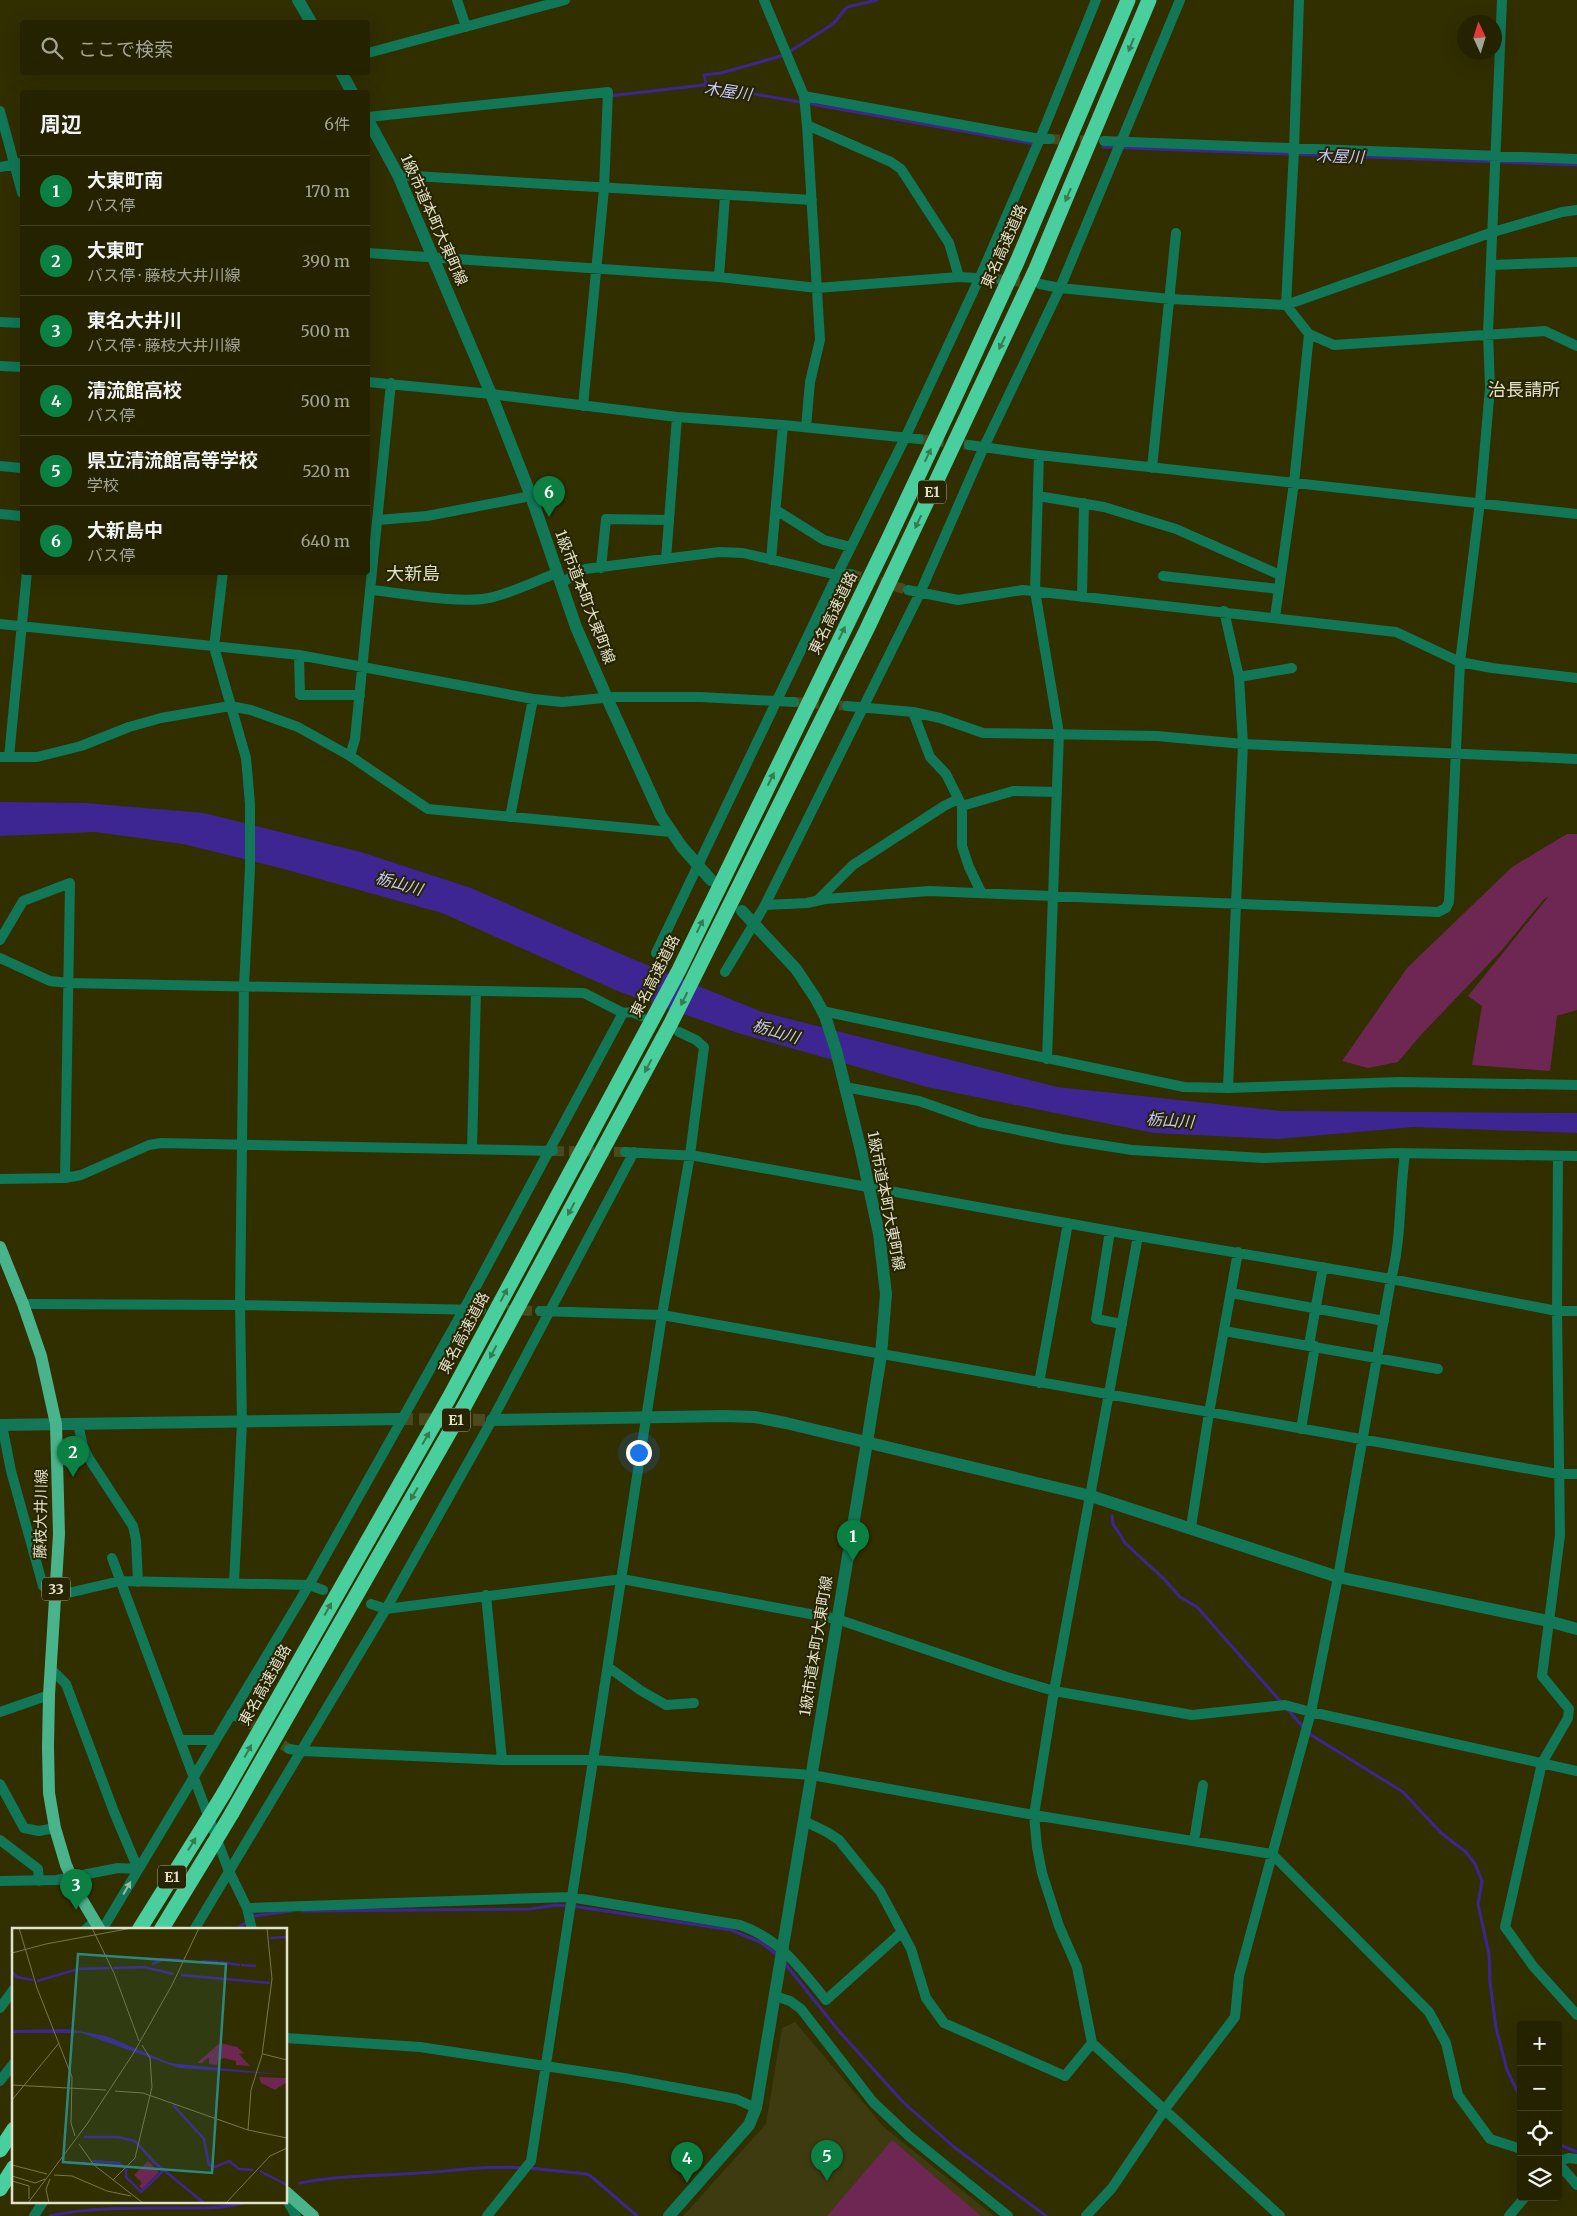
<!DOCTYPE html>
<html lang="ja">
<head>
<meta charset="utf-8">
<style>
  :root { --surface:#252200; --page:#2d2a0a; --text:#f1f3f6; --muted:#a3a499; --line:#423f22; --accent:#0b8043 }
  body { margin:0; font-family:Merriweather,"Noto Sans JP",serif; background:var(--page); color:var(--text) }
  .controls { position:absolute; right:15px; bottom:15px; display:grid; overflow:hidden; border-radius:5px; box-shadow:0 5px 20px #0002 }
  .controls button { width:45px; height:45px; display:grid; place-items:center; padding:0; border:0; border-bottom:1px solid var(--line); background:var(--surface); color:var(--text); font:25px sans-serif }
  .compass { position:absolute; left:1457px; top:15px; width:45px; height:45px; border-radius:50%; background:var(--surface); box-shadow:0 5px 20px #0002; rotate:356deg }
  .you { position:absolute; left:638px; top:1452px; width:18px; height:18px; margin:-12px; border:4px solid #fff; border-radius:50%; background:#1a73e8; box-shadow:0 0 0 8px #1a73e833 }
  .badge { display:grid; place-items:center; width:32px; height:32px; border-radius:50%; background:var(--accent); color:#fff; font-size:16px; font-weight:700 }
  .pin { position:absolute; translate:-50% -41px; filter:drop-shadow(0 1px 2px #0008) }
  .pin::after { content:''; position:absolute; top:26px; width:18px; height:15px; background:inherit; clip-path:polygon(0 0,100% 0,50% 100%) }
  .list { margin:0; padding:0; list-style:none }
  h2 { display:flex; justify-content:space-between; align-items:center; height:65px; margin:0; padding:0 20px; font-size:21px }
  h2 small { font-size:16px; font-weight:400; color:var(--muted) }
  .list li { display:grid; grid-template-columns:32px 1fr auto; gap:15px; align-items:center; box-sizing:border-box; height:70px; padding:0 20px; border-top:1px solid var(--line) }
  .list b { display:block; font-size:19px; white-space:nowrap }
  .list p { margin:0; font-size:16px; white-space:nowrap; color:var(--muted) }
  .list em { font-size:16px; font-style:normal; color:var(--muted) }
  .icon { flex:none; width:28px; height:28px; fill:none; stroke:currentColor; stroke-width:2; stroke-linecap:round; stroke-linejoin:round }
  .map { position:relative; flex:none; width:1577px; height:2216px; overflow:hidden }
  .search { position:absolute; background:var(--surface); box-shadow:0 5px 20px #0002; left:20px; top:20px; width:350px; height:55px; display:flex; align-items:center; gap:12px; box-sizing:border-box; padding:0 18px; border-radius:5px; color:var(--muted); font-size:19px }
  .panel { position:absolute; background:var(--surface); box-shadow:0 5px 20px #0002; left:20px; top:90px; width:350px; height:485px; border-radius:5px }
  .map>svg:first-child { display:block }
  .built { fill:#3e3b11 }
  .green { fill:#6e2653 }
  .water { fill:#3e2692 }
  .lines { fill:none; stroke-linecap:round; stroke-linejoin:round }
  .stream { stroke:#3e2692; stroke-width:3 }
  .minor-tunnel { stroke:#4c491e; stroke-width:10; stroke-dasharray:10 5; stroke-linecap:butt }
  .tertiary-tunnel { stroke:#4c491e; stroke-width:12; stroke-dasharray:12 6; stroke-linecap:butt }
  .minor { stroke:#117756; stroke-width:10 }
  .tertiary { stroke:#117756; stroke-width:12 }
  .primary { stroke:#49b38b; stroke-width:12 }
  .motorway { stroke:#49ce9d; stroke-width:15 }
  .motorway-bridge { stroke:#49ce9d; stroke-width:15 }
  .oneway { fill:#387950 }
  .oneway2 { fill:#99bca1 }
  .labels { text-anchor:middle; stroke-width:4; stroke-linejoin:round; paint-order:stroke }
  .shield { fill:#272402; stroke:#aaa88d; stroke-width:1 }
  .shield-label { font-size:14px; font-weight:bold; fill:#e2e1c9 }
  .street-label { font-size:15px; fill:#e2e1c9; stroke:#272402 }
  .water-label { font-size:16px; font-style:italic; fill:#c7c6ff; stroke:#272402 }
  .quarter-label { font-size:18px; fill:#e2e1c9; stroke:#272402 }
  .inset-river { fill:none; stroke:#3e2692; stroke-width:2.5 }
  .inset-road { fill:none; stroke:#787650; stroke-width:1 }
  .view { fill:#2f867c; fill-opacity:0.15; stroke:#2f867c; stroke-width:2.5 }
  .inset-edge { fill:none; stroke:#e2e1c9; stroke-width:2.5 }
</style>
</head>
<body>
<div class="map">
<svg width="1577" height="2216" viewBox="0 0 1577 2216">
  <rect width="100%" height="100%" fill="#312e00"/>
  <path class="built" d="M795,2022L884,2127L994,2216H683L766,2124L782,2028Z"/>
  <path class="green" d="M1567,834H1577V1010L1557,1016L1550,1071L1472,1065L1482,1006L1468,996L1548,897L1544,899L1502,950L1420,1036L1398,1062L1368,1068L1342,1061L1407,968L1512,867Z
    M892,2140L981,2216H827Z"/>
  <path class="water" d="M0,802L85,803L204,813L361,852L471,888L635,960L762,1012L1057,1087L1281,1111L1577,1113V1133L1413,1127L1278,1139L1154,1133L927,1087L738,1033L620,992L442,913L280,868L183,844L95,832L0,836Z"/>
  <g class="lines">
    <path class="stream" d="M789,52L833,24L847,7L877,0
      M704,85L706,83L704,75L721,73L781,56
      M609,96L704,85L1035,144
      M1103,147L1577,165
      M1112,1516L1113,1524L1126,1544L1164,1579L1180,1597L1197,1607L1281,1702
      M1287,1709L1304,1728
      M1308,1733L1403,1792L1441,1833L1466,1852L1475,1864L1482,1881L1478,1904L1489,1954L1490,1982L1496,2028L1507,2070L1521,2099
      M302,1911L530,1909L556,1905L579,1907L731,1930L762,1943L777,1955
      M236,1930L254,1916L291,1911
      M783,1961L838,2030L903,2102L954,2147L1046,2216
      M1558,2144L1577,2152
      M529,2168L587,2174L592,2177L637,2216
      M300,2183C339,2175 379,2176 419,2173C454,2171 488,2165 523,2168
      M50,2216C88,2207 135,2208 174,2208C198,2208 220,2209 243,2203"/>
    <path class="minor-tunnel" d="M1050,139L1094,141
      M995,279L1034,283
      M919,439L969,445
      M851,574L908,590
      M794,702L847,706
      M554,1151L625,1152
      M492,1310L540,1311
      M245,1720L289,1749"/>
    <path class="tertiary-tunnel" d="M401,1419L492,1420"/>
    <path class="minor" d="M457,0L466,27
      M764,0L804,96L807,125L820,340L810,382L806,427
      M1299,0L1294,150L1286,305L1309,334L1334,345L1545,331L1577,346
      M368,53L565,0
      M804,96L1040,139H1050
      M0,111L22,193
      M368,117L608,92L604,189L583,406
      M807,125L891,162L901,169L949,243L959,277
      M1104,141L1577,159
      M0,167L22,163
      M398,175L812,200
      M368,253L719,277L817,288L959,277L995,279
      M1492,265L1577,262
      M719,277L725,196
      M1040,284L1060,288L1170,299L1286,305L1493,232L1562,212L1577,210
      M0,322L22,323
      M0,366L22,367
      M368,382L491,394L677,417L783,425L919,439
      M969,445L1039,455L1577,514
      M1039,455L1035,591L1059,733L1047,1059
      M0,466L22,468
      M1152,468L1176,233
      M1038,496L1104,507L1176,529L1280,575
      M776,510L824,540L851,547
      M0,514L22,516
      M378,520L427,516L531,496
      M666,559L677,417
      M771,560L783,425
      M601,568L606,519L669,520
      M223,572L214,647L246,758L250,804V868L244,986L240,1305L242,1423L234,1583
      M839,572L851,574
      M1163,576L1278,589
      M561,583L585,569L719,552L743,553L837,575
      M371,590C404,593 458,604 489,598C512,593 535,581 557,573
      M908,590L958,600L1023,590L1396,632L1460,662L1492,668L1577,678
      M1082,597L1084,503
      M1224,611L1239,677L1243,744L1228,1088
      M1275,617L1294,483L1309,334
      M0,624L299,655L533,699L562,702L614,697H700L794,702
      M299,655L300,695H360
      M1239,677L1292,668
      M847,706L913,712L940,718L983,733L1157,736L1243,744L1577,759
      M913,712L930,757L946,774L962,806V846L969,867L981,892
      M350,756L355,739L391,383
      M0,757H37L81,746L129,727L161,718L230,706L251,710L298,727L350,756L428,809L671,832
      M9,757L27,572
      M962,806L1013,791L1057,792
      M510,817L533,699
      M818,900L853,865L944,806L958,799
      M765,905L807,903L825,899L929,891L1438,912L1446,908L1449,902L1460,662L1480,502L1490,388L1488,333L1502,0
      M0,940L23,901L70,883L65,1178
      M656,953L837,575L905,438L980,277L1039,141L1096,0
      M0,958L50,981L69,983L584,993L623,1013L632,1012L641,1016
      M725,972L765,905L920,593L983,449L1060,288L1180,0
      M822,1011L1184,1087L1228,1088L1400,1082L1577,1085
      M845,1087L919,1101L979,1122L1062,1139L1132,1150L1263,1158L1396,1153L1577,1156
      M472,1149L476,991
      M625,1152L696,1156L1138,1236L1391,1279L1557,1311H1577
      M1558,1156L1557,1311L1560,1535L1542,1676L1569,1709L1568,1718L1542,1763L1505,1927L1533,1966L1577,2015
      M0,1179L65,1178L81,1175L149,1145L161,1143L553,1151
      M1110,1231L1096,1319L1122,1324
      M1138,1236L1054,1691L1034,1815L1037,1847L1042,1873L1059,1926L1077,1967L1092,2043L1280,2216
      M1231,1293L1384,1321
      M23,1304L240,1305L481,1310
      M540,1311L662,1315L1558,1474H1577
      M1224,1331L1438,1369
      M1309,1345L1323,1267
      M1039,1383L1068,1223
      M78,1424L83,1446L88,1457L133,1526L136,1540L138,1582
      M2,1425L11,1471L43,1586L55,1596L120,1581L309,1585L323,1590
      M1301,1429L1315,1346
      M1191,1527L1209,1413L1238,1252
      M112,1558L228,1869L247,1908L252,1930
      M486,1595L502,1760
      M371,1604L386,1609L622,1579L837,1619L1007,1677L1054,1691L1192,1715L1285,1705L1311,1712L1577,1771
      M608,1667L640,1690L666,1705L694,1703
      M0,1712L49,1695
      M231,1714L245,1720
      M181,1740H216
      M289,1749L302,1751L502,1760H593L812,1775L1034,1815L1272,1854L1429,2012L1446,2043L1458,2095L1490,2139L1521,2149
      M0,1784L24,1828L39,1831L55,1828
      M804,1821L827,1832L839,1840L880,1891L911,1949L926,1998L944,2023L1065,2076L1092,2043
      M0,1840L38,1869L39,1881
      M1194,1841L1203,1785
      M0,1881L57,1880L118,1868L138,1869L114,1812L66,1684L51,1669
      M247,1908L570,1897L740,1925C780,1939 800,1968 826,2000L902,1932
      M85,1930L95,1921
      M102,1930L309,1585L464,1309L623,1013
      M194,1930L386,1609L492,1420L634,1152
      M775,1996L790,2001L801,2009L873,2102L909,2136L1008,2216
      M0,2008L14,1989
      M286,2038L420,2047L624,2078L736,2099L756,2108
      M0,2081L14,2063
      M1558,2161L1569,2158L1577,2159
      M1558,2163L1577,2185
      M286,2198L296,2216
      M34,2216L43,2202
      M487,2216L531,2161L662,1315L690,1155L704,1047L696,1040L679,1032
      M1086,2216L1112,2188L1165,2109L1235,2017L1239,1976L1311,1712L1338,1577L1391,1279C1402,1238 1399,1195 1405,1154
      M1509,2216L1525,2197"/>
    <path class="tertiary" d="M298,0L311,22
      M341,72L352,92
      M368,120L398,175L491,394L531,496L576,627L607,698L661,816L682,847L711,880
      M492,1420L725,1416L755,1417L786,1423L1091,1496L1338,1577L1548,1621L1577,1629
      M0,1425L401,1419
      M669,2216L749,2125L756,2108L867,1442L881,1355L886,1294L879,1234L861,1151L836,1050L825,1016L816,999L796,969L742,911"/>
    <path class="primary" d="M0,1247L23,1304L41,1356L56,1424L59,1534L49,1695L48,1747L49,1793L55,1828L66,1865L81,1898L100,1930
      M286,2192L313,2216"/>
    <path class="motorway" d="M224,1793L449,1398L679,970L888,540L950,408L1017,262L1128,0
      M232,1813L465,1405L671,1023L867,629L1036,269L1149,0
      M139,1930L205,1824
      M161,1930L214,1843
      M0,2150L14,2129
      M0,2189L14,2167"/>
    <path class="motorway-bridge" d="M205,1824L224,1793
      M214,1843L232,1813"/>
  </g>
  <defs><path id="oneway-solid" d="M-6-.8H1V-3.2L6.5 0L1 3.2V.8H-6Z" transform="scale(1.25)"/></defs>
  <g class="oneway">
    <use href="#oneway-solid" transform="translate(1131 45) rotate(112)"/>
    <use href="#oneway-solid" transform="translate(1068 195) rotate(113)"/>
    <use href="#oneway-solid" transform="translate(1002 343) rotate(115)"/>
    <use href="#oneway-solid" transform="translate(928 455) rotate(-65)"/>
    <use href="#oneway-solid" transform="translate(918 522) rotate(115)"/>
    <use href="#oneway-solid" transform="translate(842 633) rotate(-64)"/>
    <use href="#oneway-solid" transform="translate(771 779) rotate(-64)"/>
    <use href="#oneway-solid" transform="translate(700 926) rotate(-64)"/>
    <use href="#oneway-solid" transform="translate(684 999) rotate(116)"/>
    <use href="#oneway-solid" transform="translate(648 1066) rotate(118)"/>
    <use href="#oneway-solid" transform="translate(571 1209) rotate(118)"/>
    <use href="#oneway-solid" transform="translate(504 1295) rotate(-62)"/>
    <use href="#oneway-solid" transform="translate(493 1352) rotate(118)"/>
    <use href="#oneway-solid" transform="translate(426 1438) rotate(-60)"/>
    <use href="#oneway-solid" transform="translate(414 1494) rotate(120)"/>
    <use href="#oneway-solid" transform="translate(328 1609) rotate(-61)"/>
    <use href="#oneway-solid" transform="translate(248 1751) rotate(-61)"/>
    <use href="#oneway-solid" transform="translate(192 1844) rotate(-58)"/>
  </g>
  <use class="oneway2" href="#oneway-solid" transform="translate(127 1888) rotate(-60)"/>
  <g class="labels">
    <g class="shield">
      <rect x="918" y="480.5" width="28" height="23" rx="4"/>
      <rect x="442" y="1408.5" width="28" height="23" rx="4"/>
      <rect x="42" y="1577.5" width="28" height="23" rx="4"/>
      <rect x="158" y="1865.5" width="28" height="23" rx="4"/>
    </g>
    <g class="shield-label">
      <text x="932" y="497">E1</text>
      <text x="456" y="1425">E1</text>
      <text x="56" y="1594">33</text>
      <text x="172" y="1882">E1</text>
    </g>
    <g class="street-label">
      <text transform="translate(434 220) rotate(66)" y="5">1級市道本町大東町線</text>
      <text transform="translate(1004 246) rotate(-66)" y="5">東名高速道路</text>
      <text transform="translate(585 597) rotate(69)" y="5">1級市道本町大東町線</text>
      <text transform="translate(833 613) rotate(-64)" y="5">東名高速道路</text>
      <text transform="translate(655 976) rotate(-63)" y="5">東名高速道路</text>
      <text transform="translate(886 1201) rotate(79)" y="5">1級市道本町大東町線</text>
      <text transform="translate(464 1333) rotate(-62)" y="5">東名高速道路</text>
      <text transform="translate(41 1514) rotate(-89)" y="5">藤枝大井川線</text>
      <text transform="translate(816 1646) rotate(-81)" y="5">1級市道本町大東町線</text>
      <text transform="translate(265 1685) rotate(-61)" y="5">東名高速道路</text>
    </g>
    <g class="water-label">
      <text transform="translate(728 91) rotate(8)" y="6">木屋川</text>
      <text transform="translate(1340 156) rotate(2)" y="6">木屋川</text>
      <text transform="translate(399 883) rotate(16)" y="6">栃山川</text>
      <text transform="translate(776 1031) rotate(17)" y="6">栃山川</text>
      <text transform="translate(1170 1120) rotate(4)" y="6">栃山川</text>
    </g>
    <g class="quarter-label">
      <text x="1524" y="396">治長請所</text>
      <text x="413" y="580">大新島</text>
    </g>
  </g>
  <g transform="translate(12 1928)">
    <rect width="275" height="275" fill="#312e00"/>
    <path d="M208,115L225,119L232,125L227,126L238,138L224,137V133L212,130L206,132L205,137L197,136V129L190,135H185ZM247,149L275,150V154L263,162L249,155ZM136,233L147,244L130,261L127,258L130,255L122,247Z" fill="#6e2653"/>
    <path d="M56,101L94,108L158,135L275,147L167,140L69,105H0V102Z" fill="#3e2692"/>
    <path class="inset-river" d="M258,10L275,9M189,33L207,34M208,34L228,37M140,36L153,31L169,32M229,37L244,38M101,40L132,39L161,46M67,41L98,40M0,44L5,49L21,52M169,47L258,55M25,53L66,41M161,177L192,211L197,237L203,239L217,233L227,241L241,242M72,209H106L123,213L142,234L192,275M80,233L107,235L114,241V249L129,264L151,243M56,235H74M248,243L275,257"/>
    <path class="inset-road" d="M7,0L25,60L60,149L59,195L63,208M80,0L102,45L127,113M0,25L34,16L120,0M251,126L275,132M0,157L94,162M103,163L131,165L236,202L275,210M0,172L47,115M236,202L239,162L250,127L260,51L255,0M67,216L82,237L131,275M0,237L35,246M42,247L60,248L95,263L119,268M0,248L23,255L33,251M101,252L123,230L140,159L138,130L130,117M0,253L17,258V271M16,275L75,196L121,126L160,57L187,0M37,275L34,261L38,251M214,275L258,228L275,220"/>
    <path class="view" d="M66,26L214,36L200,245L51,234Z"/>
    <rect width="275" height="275" class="inset-edge"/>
  </g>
</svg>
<div class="controls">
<button>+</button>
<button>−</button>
<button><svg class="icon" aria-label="locate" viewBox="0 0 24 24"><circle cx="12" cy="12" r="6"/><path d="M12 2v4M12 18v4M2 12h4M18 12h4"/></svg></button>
<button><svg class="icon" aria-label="layers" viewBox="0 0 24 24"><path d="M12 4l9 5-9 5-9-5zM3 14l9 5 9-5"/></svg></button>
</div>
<svg class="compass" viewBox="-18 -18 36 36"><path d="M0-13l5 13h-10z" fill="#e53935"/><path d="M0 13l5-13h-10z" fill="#a3a499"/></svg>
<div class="you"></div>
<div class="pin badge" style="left:853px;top:1561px">1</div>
<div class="pin badge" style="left:73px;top:1477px">2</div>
<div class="pin badge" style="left:76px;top:1910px">3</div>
<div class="pin badge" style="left:687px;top:2183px">4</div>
<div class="pin badge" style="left:827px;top:2181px">5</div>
<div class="pin badge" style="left:549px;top:517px">6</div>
<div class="search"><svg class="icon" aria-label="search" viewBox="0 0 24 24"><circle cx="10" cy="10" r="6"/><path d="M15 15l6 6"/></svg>ここで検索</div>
<section class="panel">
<h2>周辺<small>6件</small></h2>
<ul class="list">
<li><span class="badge">1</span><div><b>大東町南</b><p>バス停</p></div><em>170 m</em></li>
<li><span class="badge">2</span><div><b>大東町</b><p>バス停 · 藤枝大井川線</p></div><em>390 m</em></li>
<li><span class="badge">3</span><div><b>東名大井川</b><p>バス停 · 藤枝大井川線</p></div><em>500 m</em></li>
<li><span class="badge">4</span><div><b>清流館高校</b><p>バス停</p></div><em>500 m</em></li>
<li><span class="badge">5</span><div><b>県立清流館高等学校</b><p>学校</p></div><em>520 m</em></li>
<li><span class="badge">6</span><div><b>大新島中</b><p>バス停</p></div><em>640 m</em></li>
</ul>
</section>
</div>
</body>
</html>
